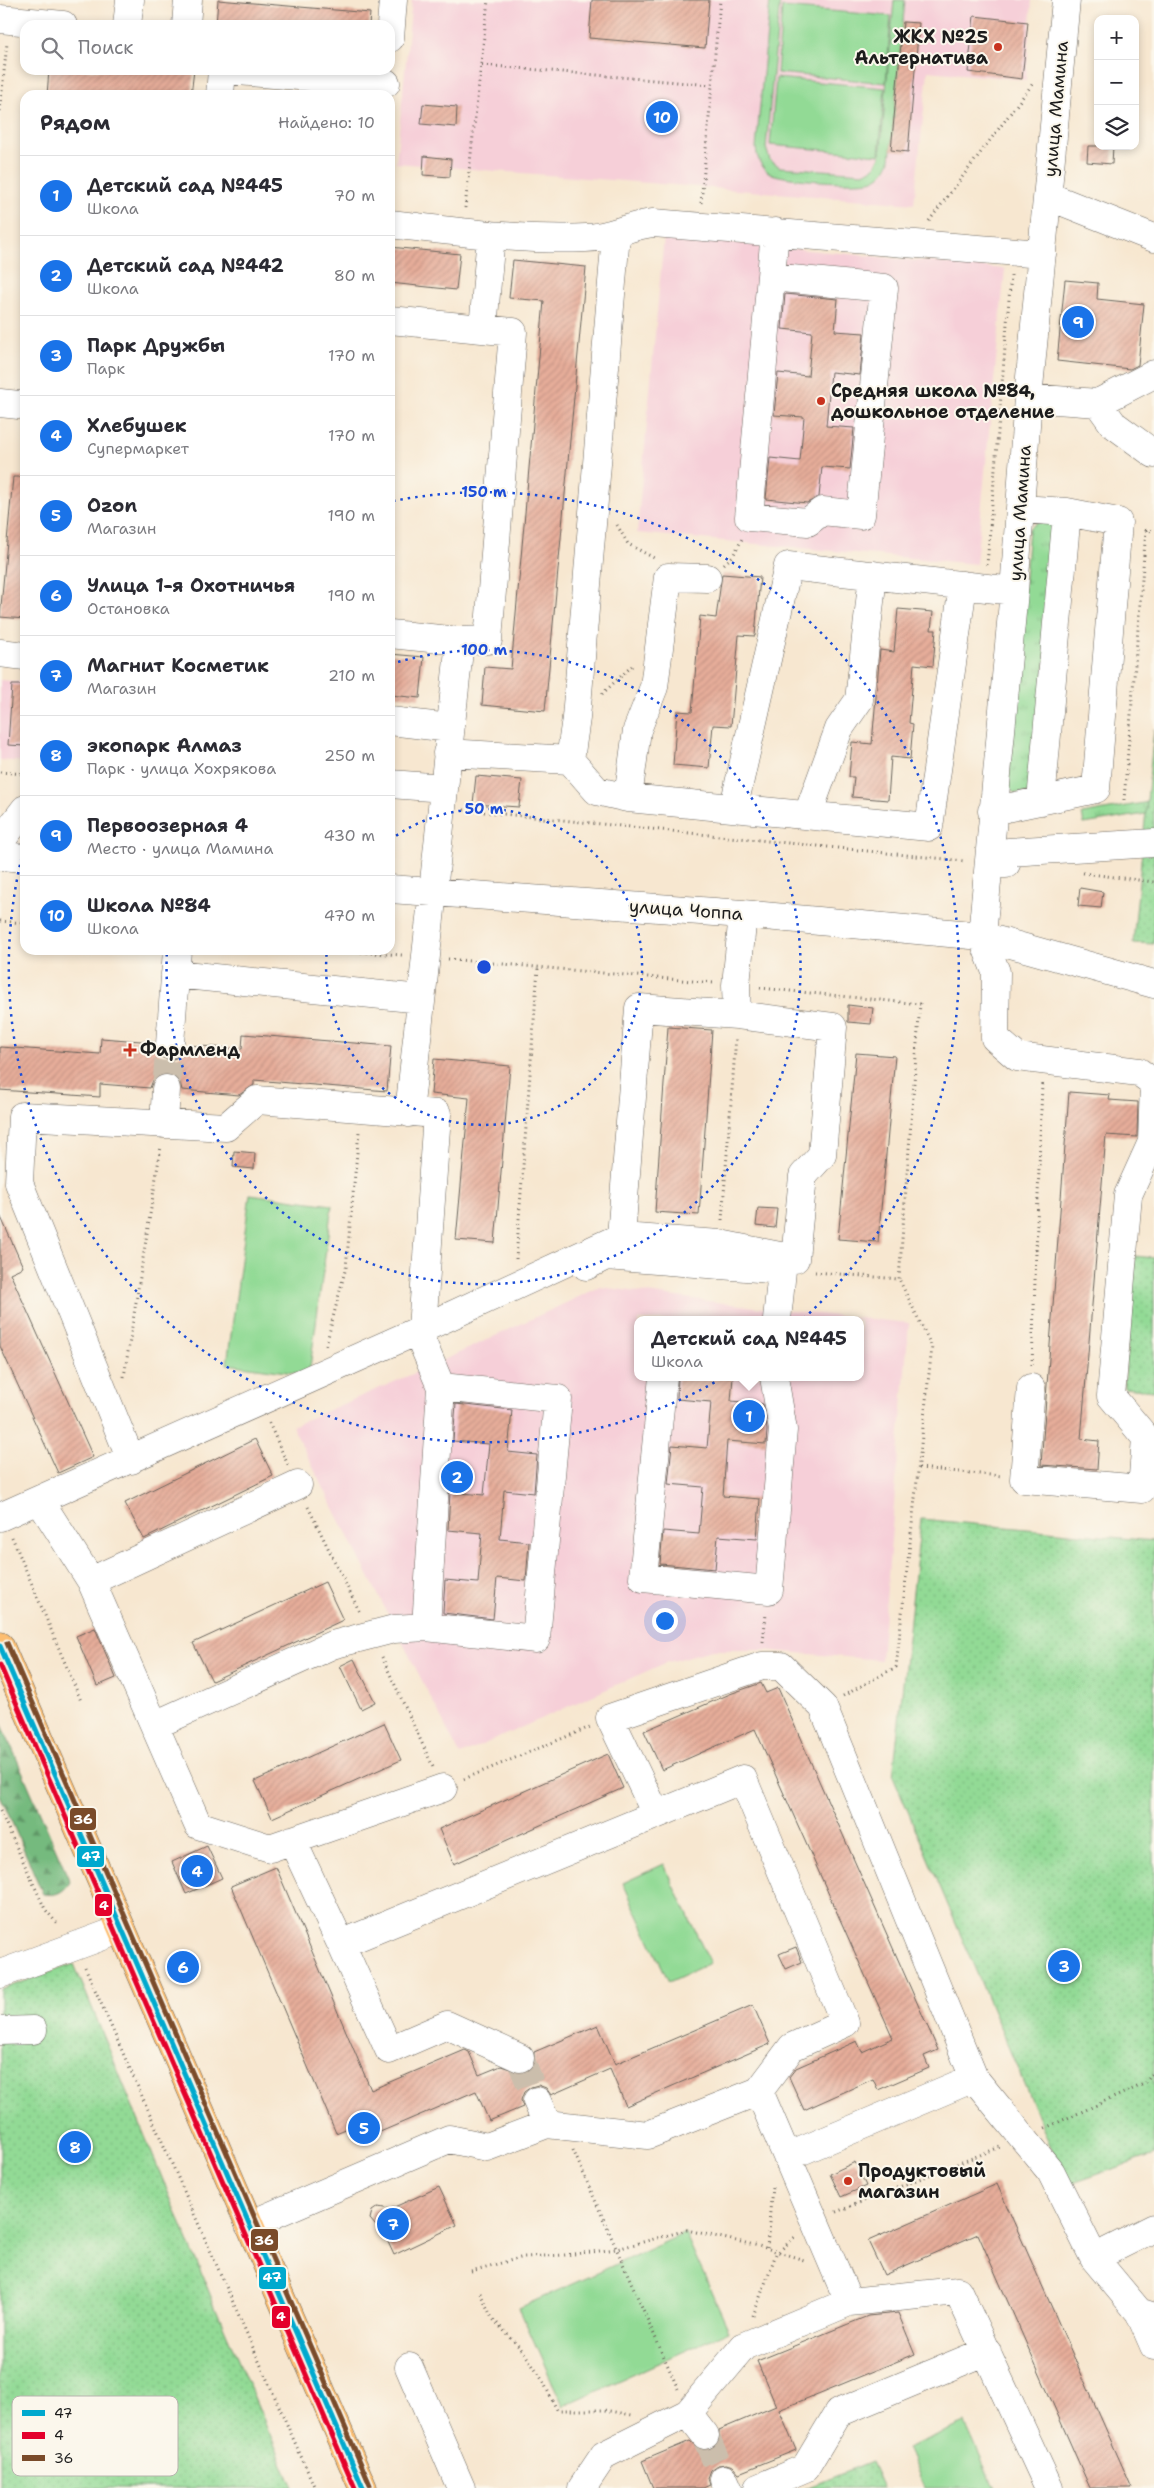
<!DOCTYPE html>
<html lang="ru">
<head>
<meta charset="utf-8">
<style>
  :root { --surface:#fff; --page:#f7f7f7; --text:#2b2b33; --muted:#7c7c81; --line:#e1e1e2; --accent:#1a73e8 }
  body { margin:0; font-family:"Shantell Sans",sans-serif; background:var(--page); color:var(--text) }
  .controls { position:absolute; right:15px; top:15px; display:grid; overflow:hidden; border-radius:10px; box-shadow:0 2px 8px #0003 }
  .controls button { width:45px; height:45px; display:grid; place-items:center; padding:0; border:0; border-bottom:1px solid var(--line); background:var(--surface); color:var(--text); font:25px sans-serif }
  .you { position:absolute; left:664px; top:1620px; width:18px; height:18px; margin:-12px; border:4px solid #fff; border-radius:50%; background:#1a73e8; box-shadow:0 0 0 8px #1a73e833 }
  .badge { display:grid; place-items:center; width:32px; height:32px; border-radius:50%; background:var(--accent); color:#fff; font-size:16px; font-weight:700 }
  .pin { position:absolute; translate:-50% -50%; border:2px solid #fff; box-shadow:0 1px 5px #0006 }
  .popup { position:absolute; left:634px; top:1316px; width:230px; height:65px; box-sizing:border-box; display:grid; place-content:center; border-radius:10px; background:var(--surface); filter:drop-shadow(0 1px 4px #0005); font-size:16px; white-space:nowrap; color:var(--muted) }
  .popup b { font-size:19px; color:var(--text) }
  .popup::after { content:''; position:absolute; left:50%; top:100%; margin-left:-10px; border:10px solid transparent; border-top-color:var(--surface) }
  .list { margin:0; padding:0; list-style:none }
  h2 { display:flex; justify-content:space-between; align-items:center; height:65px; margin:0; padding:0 20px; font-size:21px }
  h2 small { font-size:16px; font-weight:400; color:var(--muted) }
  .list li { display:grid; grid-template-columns:32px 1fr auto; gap:15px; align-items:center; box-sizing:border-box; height:80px; padding:0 20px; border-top:1px solid var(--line) }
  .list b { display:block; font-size:19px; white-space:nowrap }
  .list p { margin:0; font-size:16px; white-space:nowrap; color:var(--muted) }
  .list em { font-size:16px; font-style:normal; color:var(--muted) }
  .icon { flex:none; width:28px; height:28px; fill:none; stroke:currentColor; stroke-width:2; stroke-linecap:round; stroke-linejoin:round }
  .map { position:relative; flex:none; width:1154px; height:2488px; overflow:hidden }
  .search { position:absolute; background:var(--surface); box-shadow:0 2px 8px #0003; left:20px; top:20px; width:375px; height:55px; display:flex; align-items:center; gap:12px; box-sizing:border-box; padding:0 18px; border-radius:15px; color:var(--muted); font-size:19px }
  .panel { position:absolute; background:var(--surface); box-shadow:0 2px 8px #0003; left:20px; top:90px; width:375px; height:865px; border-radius:15px }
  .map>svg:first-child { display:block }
  .built { fill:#f6cfd8; fill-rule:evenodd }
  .grass { fill:url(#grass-tufts); stroke:#577b58 }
  .forest { fill:url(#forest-firs); stroke:#486b4d }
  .park { fill:url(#park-dots); stroke:#577b58 }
  .garden { fill:#92da95; stroke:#577b58 }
  .building { fill:url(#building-hatch) }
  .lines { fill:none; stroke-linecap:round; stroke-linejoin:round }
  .minor-tunnel { stroke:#cbbeac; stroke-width:28; stroke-dasharray:28 14; stroke-linecap:butt }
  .minor-casing { stroke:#69635b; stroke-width:29 }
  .major-casing { stroke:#69635b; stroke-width:29 }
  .path { stroke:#69635b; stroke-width:3; stroke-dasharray:1 4; stroke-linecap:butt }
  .minor { stroke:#fff; stroke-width:28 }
  .major { stroke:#fcbd6f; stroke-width:28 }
  .bus-1-casing { stroke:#fbf7ec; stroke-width:9 }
  .bus-2-casing { stroke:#fbf7ec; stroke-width:9 }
  .bus-3-casing { stroke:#fbf7ec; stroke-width:9 }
  .bus-1 { stroke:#00a9ce; stroke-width:5 }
  .bus-2 { stroke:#e4002b; stroke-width:5 }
  .bus-3 { stroke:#7a4b2a; stroke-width:5 }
  .ring { fill:none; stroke:#1d4ed8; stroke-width:2.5; stroke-dasharray:2.5 5 }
  .poi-dot { fill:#c8321e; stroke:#fbf7ec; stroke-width:2 }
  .labels { text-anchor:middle; stroke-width:4; stroke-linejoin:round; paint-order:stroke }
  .poi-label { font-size:18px; font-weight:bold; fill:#1c1c1c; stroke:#fbf7ec; text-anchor:start }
  .street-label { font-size:18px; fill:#1c1c1c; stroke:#fbf7ec }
  .key { fill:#fbf7ec; stroke:#b8b5ae; stroke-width:1 }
  .key-label { font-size:14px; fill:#1c1c1c }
  .centre { fill:#1d4ed8; stroke:#fbf7ec; stroke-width:2.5 }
  .ring-label { font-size:15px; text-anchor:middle; font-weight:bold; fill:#1d4ed8; stroke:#fbf7ec; stroke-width:4; stroke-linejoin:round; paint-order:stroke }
  .line-badge { stroke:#fbf7ec; stroke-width:2 }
  .badge-label { font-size:14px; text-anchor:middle; font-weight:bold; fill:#fff }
</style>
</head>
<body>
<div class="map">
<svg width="1154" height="2488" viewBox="0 0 1154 2488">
  <defs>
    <pattern id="grass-tufts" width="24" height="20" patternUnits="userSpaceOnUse" patternTransform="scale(1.25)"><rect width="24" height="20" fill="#92da95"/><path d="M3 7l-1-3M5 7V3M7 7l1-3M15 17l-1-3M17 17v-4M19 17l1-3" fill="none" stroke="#7dba80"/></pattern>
    <pattern id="forest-firs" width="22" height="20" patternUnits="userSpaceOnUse" patternTransform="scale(1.25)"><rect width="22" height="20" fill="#75ba7e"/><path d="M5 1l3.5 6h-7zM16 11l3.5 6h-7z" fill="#5f9666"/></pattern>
    <pattern id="park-dots" width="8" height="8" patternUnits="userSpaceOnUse" patternTransform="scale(1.25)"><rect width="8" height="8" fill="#92da95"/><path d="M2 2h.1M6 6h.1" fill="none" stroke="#7dba80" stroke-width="1.8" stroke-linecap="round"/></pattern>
    <pattern id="building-hatch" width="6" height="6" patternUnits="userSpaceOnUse" patternTransform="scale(1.25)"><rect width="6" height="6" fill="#e6ad9a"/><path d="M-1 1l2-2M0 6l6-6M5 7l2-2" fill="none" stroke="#c59484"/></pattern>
  </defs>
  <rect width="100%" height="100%" fill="#fbf7ec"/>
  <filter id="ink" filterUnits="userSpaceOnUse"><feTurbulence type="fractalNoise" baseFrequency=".02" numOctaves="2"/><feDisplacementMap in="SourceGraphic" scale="10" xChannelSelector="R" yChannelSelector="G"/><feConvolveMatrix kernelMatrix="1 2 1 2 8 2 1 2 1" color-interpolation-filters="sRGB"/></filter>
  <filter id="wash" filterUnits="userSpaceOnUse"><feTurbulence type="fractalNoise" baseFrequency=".0096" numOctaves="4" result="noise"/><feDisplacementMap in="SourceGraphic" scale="20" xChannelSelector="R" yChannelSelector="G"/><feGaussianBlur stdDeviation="1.12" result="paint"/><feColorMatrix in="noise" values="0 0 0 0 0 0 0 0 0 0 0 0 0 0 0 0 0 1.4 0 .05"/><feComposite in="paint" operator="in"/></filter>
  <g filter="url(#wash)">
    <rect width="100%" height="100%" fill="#f7e7d0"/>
    <path class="built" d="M412,0H1032L1026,80L928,71L914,204L396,163Z
      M664,236L1005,269L976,564L637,533Z
      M0,680L25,682V762L0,760Z
      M600,1287L778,1310L909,1323L881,1660L762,1650H712L665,1663L460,1755L292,1426L431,1366ZM638,1320H860V1377H638Z"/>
    <path class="grass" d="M1039,521H1058L1033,793H1014L1008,787L1029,529Z
      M1149,802L1151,813L1084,824L1082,814Z"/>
    <path class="forest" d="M0,1720L70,1882C63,1893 56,1896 43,1894L0,1795Z"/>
    <path class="park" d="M1154,729V944L1133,943Z
      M1135,1256L1154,1258V1391L1124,1388Z
      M921,1519L1154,1541V2155L1067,2185L893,1776Z
      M74,1964L214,2304L293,2488H0V1990Z
      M871,2462L883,2488H806Z"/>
    <path class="garden" d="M770,0H780L766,148L770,160L780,167L863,173L874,168L880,157L894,0H905L890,160C887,169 882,176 873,180C861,185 781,180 770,173C761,168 757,158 756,148Z
      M782,7L891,16L886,83L777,73Z
      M776,78L885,88L879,155L770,145Z
      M250,1194L332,1205L309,1375L227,1364Z
      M664,1864L710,1963L669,1982L623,1883Z
      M685,2233L729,2331L563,2406L519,2308Z
      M965,2423L994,2488H925L907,2448Z"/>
    <g id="blocks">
      <path class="building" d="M218,0L370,13L369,25H216Z
        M592,0H709L705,48L589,38Z
        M974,16L1028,22L1022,79L968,72Z
        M903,22L919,23L908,152L891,150Z
        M49,70H194L191,95H47Z
        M423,104L457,107L456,127L421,124Z
        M1088,146H1113L1112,164L1087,162Z
        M424,156L451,159L450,177L423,175Z
        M390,247L460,254L456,290L390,283Z
        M513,260L586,267L545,711L482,705L485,667L511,669L544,301L509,298Z
        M1065,280L1098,283L1097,299L1144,304L1138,365L1130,369L1057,361Z
        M785,294L838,299L835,331L864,333L860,375L831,372L826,426L854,428L850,469L822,467L819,497L807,503L766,499L770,458L800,461L804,417L774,415L778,373L808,376L812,332L782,329Z
        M13,477H25V619L0,617Z
        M722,574L760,577L755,636L739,635L731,726L713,725L709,768L673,765L677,711L692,712L700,616L716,618Z
        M898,609L933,612L931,630H936L933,666L914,664L909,723L913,724L910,759L891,757L888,800L852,797L854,777H849L852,742L872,744L880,650L894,652Z
        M390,654L424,657L420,698L390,695Z
        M12,685H25V746L8,745Z
        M476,776L522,780L519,807L473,804Z
        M1080,888L1103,892L1101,908L1078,906Z
        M848,1005L873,1008L871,1024L848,1022Z
        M668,1027L712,1030L699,1215L655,1212Z
        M243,1034L391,1046L387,1091L254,1080V1085L239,1095L182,1090L180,1082L174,1076L166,1073L159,1075L153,1080L150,1088L100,1084V1097L0,1090V1047L100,1054L101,1038L154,1042L156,1050L161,1057L169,1060L176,1058L183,1053L186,1045L242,1049Z
        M856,1053L895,1056L878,1242L838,1239Z
        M434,1059L510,1066L495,1243L456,1240L469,1098L431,1094Z
        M1069,1092L1110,1095L1109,1100L1138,1102L1137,1137L1106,1135L1081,1439L1099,1441L1097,1469L1041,1465Z
        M234,1151L255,1153L254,1169L233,1167Z
        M758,1208L777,1209L775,1228L756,1226Z
        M0,1215L23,1267L10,1273L93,1457L58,1473L0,1346Z
        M678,1377H733L731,1401L763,1404L767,1430L766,1444L727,1441L723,1496L760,1499L757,1539L718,1536L715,1569L660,1564L663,1531L699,1534L703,1487L668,1484L672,1445L707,1448L711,1402L677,1399Z
        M456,1404L512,1410L508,1452L537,1455L534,1493L504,1490L500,1539L529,1542L526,1581L497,1578L493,1619L443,1613L445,1580L478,1583L482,1533L448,1530L450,1492L484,1495L489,1444L453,1441Z
        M255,1439L273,1476L144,1539L125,1503Z
        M325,1582L343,1620L212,1681L193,1643Z
        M95,1628L116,1678L97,1686L76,1636Z
        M354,1659L375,1702L361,1709L340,1666Z
        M761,1683L766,1693L778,1688L938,2050L924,2056L929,2068L878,2090L873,2079L804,2110L789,2077L796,2068L857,2041L862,2052L893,2038L755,1729L662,1770L644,1731L730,1694Z
        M384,1723L401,1760L272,1818L255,1781Z
        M608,1754L623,1788L454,1864L439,1829Z
        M207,1846L222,1878L186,1894L172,1862Z
        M276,1867L371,2090L465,2050L469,2052L479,2075L501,2066L522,2073L529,2070L534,2065V2052L598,2025L615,2064L753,2005L770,2044L626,2106L610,2069L551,2095L546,2088L538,2085L531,2087L524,2092L521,2100L523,2107L489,2121L476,2091L359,2141L353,2126L336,2133L231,1886Z
        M796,1947L802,1962L786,1969L779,1954Z
        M855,2162L866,2186L841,2197L830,2174Z
        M997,2184L1132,2488H1090L978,2234L884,2275L868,2241Z
        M439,2187L457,2225L394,2255L382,2229L376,2226L370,2219L372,2211L378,2207L390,2209Z
        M898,2313L915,2354L779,2410L796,2450L739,2473L733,2466L726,2464L718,2465L711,2470L708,2478L710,2485L703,2488H653L642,2461L690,2441L699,2449L708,2450L714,2448L719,2441V2430L776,2406L757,2361L868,2316Z"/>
    </g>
  </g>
  <g filter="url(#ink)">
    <use href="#blocks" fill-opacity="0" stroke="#69635b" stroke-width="1"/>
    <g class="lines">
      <path class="minor-tunnel" d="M166,1089L170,1044
        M520,2058L537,2101
        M705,2435L724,2479"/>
      <g class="minor-casing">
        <path id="minor" d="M0,19L63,25
          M127,25L130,0
          M186,25L188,0
          M390,38L393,0
          M225,70L386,83
          M220,95L222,70
          M1048,196L1154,238
          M390,224C455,231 521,241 586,238C610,238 630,225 653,223L1042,254
          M771,277L884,288L861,515L822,511L808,522L749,517L775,232
          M390,320L513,332L488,640L460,641L409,1113
          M483,329L491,235
          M1028,398L1098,403L1113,424L1154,454
          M0,403L19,405
          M1098,403L1154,374
          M390,634L460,641
          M0,653L25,656
          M390,721L450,728
          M447,753L570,760L597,791L628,798L929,827L963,585
          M570,760L576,718L616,234
          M390,784L444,788
          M628,798L637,730L654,687L668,577L707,578
          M1041,801L1067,512
          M734,806L788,566L1014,591
          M992,811L1096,789L1118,522L1067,512L1021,509
          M808,814L839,729L859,700L873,575
          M0,842L25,809
          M0,856L25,858
          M1001,864H1006L1008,852L1154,843
          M390,889L743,914L982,936L1154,984
          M175,974L421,999
          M170,1044L177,950
          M164,1124L166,1089
          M621,1237L639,1008L737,1015
          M586,1266L606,1256L782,1270L777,1320
          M663,1377L643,1578L769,1590L783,1430L774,1377
          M1031,1388L1024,1479L1142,1489L1146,1438L1111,1396L1128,1195L1152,1142L1154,1083L1139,1072L1017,1057L995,1038L996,972L982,936L1014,591L1028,398L1066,0
          M131,1460L19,1183L22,1116L226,1127L257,1100L437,1114L422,1329V1342L441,1387L426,1627L394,1629L332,1645L155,1725
          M40,1501L91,1581L198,1825L270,1848L443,1788
          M0,1517L422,1329L621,1237L720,1244L795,1259L803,1176L822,1155L833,1027L737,1015L736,985L743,914
          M91,1581L298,1485
          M426,1627L536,1639L558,1399L441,1387
          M656,1814L610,1718L762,1666H781L823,1707L974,2078L787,2157
          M341,1944L389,2050L447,2025L520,2058
          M0,1974L122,1929
          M0,2031L33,2030
          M974,2078L1051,2172L1094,2258L1139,2312L1154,2317
          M537,2101L547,2124
          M249,2225L449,2139L487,2147L547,2124L648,2135L759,2091L792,2047L845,2023L743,1779L341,1944L292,1840
          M1094,2258L1154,2228
          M849,2302L958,2291L1049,2488
          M1139,2312L1154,2346
          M409,2367L461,2488
          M688,2413L705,2435
          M724,2479L728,2488
          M582,2488L604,2455L688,2413L744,2346L849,2302L759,2091
          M758,2488L805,2468L838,2413L987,2351"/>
      </g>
      <g class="major-casing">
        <path id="major" d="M0,1646L363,2488"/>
      </g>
      <path class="path" d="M482,65L711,85
        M0,111L7,43
        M701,203L720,0
        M465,208L488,0
        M929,221L1034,82
        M617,525L628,544L654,558
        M1145,530L1154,531
        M724,564L733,556L742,539
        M987,565L1011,275
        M602,694L632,666
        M0,772L25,774
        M1124,800L1146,530
        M464,810L965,861
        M1083,873L1154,882
        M0,921L25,923
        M331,950L402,955
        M448,959L714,983
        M760,988L920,1004L899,1279L815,1272
        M722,1220L736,1037
        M516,1259L538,968
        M326,1345L346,1267L359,1132
        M1032,1365L1042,1084
        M124,1377L161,1146
        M269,1423L288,1465
        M919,1468L1001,1476
        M308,1507L360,1613
        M12,1537L81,1701
        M763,1642L766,1614
        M382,1657L433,1767
        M843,1696L896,1667L932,1347L899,1279
        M464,1779L590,1727
        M0,1811L45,1909L59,1926
        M85,1967L315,2488
        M1045,2128L1144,2084L1154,2072
        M573,2150L678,2389
        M836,2212L1000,2147
        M767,2248L772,2187
        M471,2271L524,2257L565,2255L617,2249L687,2230L759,2246L804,2260
        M480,2293L492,2318L523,2351L543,2381L557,2410H605L632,2415
        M753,2316L776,2254L795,2237"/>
      <use href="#minor" class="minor"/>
      <use href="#major" class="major"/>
      <g class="bus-1-casing">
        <path id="bus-1" d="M0,1646L363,2488"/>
      </g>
      <g class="bus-2-casing">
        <path id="bus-2" d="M0,1665L355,2488"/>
      </g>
      <g class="bus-3-casing">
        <path id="bus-3" d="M7,1643L370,2485"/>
      </g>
      <use href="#bus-1" class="bus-1"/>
      <use href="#bus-2" class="bus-2"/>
      <use href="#bus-3" class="bus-3"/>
    </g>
  </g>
  <g class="ring">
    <path d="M390 840A158 158 0 1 1 327 950"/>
    <path d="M391 664A317 317 0 1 1 167 950"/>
    <path d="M393 501A475 475 0 1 1 24 848"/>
  </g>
  <g class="poi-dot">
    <circle cx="998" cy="47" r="5"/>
    <circle cx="821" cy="401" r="5"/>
    <path d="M127.5 1042.5h5v5h5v5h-5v5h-5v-5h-5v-5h5z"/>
    <circle cx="848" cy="2181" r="5"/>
  </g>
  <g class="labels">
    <g class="poi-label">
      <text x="988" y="43" text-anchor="end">ЖКХ №25<tspan x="988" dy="21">Альтернатива</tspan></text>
      <text x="831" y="397">Средняя школа №84,<tspan x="831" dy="21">дошкольное отделение</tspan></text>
      <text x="140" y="1056">Фармленд</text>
      <text x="858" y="2177">Продуктовый<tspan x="858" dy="21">магазин</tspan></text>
    </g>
    <g class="street-label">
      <text transform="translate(1056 109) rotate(-85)" y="6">улица Мамина</text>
      <text transform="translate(1020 513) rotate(-86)" y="6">улица Мамина</text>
      <text transform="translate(686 910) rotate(4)" y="6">улица Чоппа</text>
    </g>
  </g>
  <rect x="12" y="2396" width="166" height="80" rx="8" class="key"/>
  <rect x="22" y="2410" width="23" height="6" fill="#00a9ce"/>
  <rect x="22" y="2432" width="23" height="7" fill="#e4002b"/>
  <rect x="22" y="2455" width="23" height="6" fill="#7a4b2a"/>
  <g class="key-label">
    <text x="54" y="2418">47</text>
    <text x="54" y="2440">4</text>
    <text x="54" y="2463">36</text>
  </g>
  <circle cx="484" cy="967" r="8" class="centre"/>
  <g class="ring-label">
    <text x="484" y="497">150 m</text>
    <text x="484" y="655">100 m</text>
    <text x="484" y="814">50 m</text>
  </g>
  <g class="line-badge">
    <rect x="69" y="1807" width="28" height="24" rx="5" fill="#7a4b2a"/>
    <rect x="76" y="1845" width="29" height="23" rx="5" fill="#00a9ce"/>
    <rect x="94" y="1893" width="19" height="24" rx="5" fill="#e4002b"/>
    <rect x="250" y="2228" width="29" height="24" rx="5" fill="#7a4b2a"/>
    <rect x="258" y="2266" width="29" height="24" rx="5" fill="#00a9ce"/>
    <rect x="271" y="2305" width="20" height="24" rx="5" fill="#e4002b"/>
  </g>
  <g class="badge-label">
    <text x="83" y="1824">36</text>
    <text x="91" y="1861">47</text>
    <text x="104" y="1910">4</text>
    <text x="264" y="2245">36</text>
    <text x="272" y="2282">47</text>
    <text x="281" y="2321">4</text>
  </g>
</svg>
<div class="controls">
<button>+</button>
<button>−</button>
<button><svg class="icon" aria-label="layers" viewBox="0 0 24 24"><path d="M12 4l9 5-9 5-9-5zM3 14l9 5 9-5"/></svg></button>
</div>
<div class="you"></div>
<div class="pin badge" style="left:749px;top:1416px">1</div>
<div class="popup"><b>Детский сад №445</b>Школа</div>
<div class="pin badge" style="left:457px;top:1477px">2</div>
<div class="pin badge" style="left:1064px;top:1966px">3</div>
<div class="pin badge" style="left:197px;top:1871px">4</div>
<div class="pin badge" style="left:364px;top:2128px">5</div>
<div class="pin badge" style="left:183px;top:1967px">6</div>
<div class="pin badge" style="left:393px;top:2224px">7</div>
<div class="pin badge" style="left:75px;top:2147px">8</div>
<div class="pin badge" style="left:1078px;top:322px">9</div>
<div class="pin badge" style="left:662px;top:117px">10</div>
<div class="search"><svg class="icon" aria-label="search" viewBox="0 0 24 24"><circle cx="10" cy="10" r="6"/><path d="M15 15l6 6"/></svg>Поиск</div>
<section class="panel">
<h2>Рядом<small>Найдено: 10</small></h2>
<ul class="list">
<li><span class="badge">1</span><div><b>Детский сад №445</b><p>Школа</p></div><em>70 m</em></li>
<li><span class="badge">2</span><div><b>Детский сад №442</b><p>Школа</p></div><em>80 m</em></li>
<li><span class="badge">3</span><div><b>Парк Дружбы</b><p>Парк</p></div><em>170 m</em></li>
<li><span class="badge">4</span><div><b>Хлебушек</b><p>Супермаркет</p></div><em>170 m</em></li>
<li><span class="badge">5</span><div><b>Ozon</b><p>Магазин</p></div><em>190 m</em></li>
<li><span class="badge">6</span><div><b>Улица 1-я Охотничья</b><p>Остановка</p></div><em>190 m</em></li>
<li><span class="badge">7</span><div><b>Магнит Косметик</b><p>Магазин</p></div><em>210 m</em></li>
<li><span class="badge">8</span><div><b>экопарк Алмаз</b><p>Парк · улица Хохрякова</p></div><em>250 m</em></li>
<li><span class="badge">9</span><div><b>Первоозерная 4</b><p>Место · улица Мамина</p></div><em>430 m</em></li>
<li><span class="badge">10</span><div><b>Школа №84</b><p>Школа</p></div><em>470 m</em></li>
</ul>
</section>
</div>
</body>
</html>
